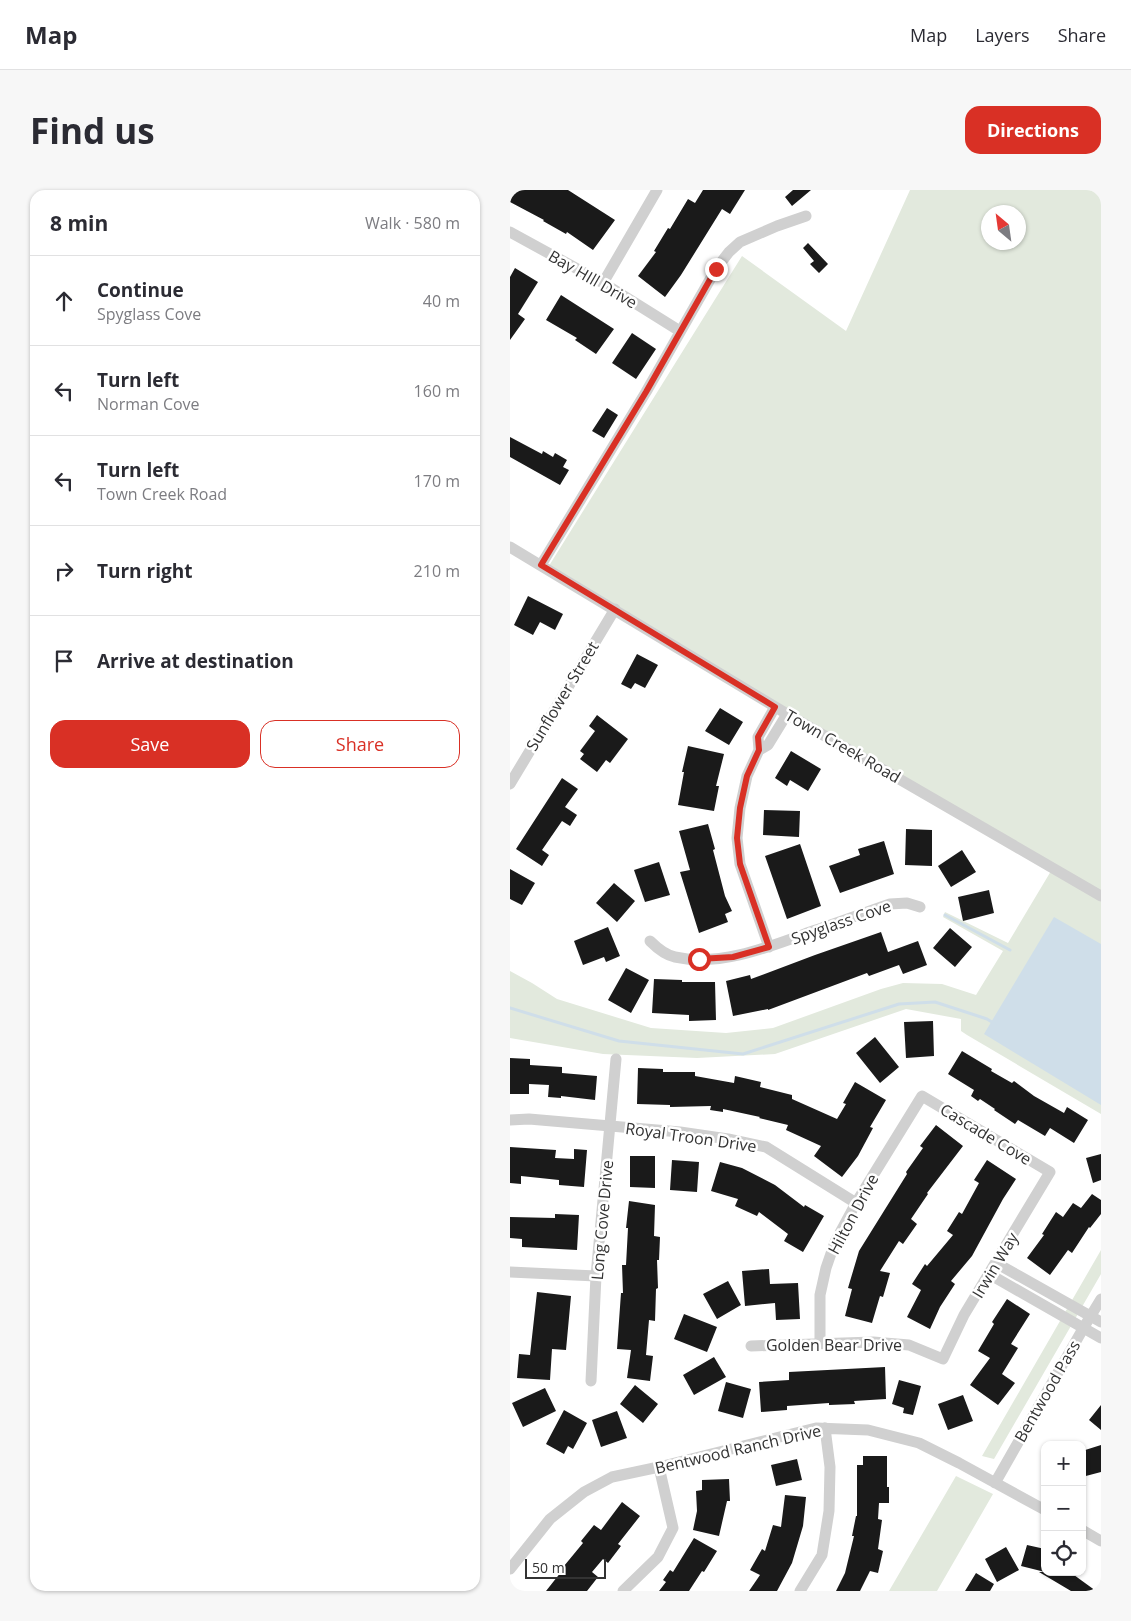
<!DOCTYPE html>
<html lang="en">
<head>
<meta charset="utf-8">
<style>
  :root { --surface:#fff; --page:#f7f7f7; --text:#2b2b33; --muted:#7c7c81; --line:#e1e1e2; --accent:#d93025 }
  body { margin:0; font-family:"Open Sans",sans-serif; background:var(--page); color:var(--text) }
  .controls { position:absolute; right:15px; bottom:15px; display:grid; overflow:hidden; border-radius:10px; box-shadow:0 1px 4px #0004 }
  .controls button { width:45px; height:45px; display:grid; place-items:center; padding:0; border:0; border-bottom:1px solid var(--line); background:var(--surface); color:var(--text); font:25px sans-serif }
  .compass { position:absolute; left:471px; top:15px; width:45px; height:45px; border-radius:50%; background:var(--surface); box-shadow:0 1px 4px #0004; rotate:331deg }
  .scale { position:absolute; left:15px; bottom:12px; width:81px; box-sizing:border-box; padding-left:5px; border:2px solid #333; border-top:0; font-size:14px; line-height:18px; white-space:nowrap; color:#333; -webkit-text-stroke:4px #fff; paint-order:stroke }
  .stop { position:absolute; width:15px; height:15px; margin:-11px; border:4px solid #d93025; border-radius:50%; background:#fff }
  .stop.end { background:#d93025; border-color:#fff; box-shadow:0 1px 5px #0008 }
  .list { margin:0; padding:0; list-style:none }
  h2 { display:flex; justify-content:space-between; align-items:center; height:65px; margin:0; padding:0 20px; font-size:21px }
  h2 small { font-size:16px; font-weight:400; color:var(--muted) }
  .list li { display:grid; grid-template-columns:32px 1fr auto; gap:15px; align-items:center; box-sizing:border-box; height:90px; padding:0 20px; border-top:1px solid var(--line) }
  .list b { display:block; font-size:19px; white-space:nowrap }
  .list p { margin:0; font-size:16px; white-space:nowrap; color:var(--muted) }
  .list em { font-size:16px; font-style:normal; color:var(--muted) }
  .actions { display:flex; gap:10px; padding:15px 20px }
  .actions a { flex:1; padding:11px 0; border:1px solid var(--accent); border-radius:15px; text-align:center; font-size:18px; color:var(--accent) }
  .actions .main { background:var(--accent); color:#fff }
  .icon { flex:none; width:28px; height:28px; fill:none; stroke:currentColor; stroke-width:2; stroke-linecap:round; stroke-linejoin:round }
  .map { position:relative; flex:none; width:591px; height:1401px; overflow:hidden; border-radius:15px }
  header { display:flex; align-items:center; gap:30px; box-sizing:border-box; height:70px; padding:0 25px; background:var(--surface); border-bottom:1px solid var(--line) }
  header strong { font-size:24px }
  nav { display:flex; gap:28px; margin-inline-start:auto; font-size:18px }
  .intro { display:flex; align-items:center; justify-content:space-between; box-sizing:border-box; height:120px; padding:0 30px }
  h1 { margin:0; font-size:35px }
  .button { padding:12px 22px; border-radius:15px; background:var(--accent); color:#fff; font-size:18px; font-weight:700 }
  main { display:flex; gap:30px; padding:0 30px }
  aside { flex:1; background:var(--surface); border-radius:15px; box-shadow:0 1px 4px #0004 }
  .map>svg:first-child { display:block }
  .green { fill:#e2e9dd; fill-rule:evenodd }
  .water { fill:#cfdee9 }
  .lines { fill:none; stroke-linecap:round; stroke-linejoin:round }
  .stream { stroke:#cfdee9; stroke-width:3 }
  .building { fill:#1a1a1a }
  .minor { stroke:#d0d0d0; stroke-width:11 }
  .route { stroke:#d93025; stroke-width:6 }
  .labels { text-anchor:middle; stroke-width:5; stroke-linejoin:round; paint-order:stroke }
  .street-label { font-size:16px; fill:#333; stroke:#fff }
</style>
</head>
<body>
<header>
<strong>Map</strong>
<nav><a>Map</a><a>Layers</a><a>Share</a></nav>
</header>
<div class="intro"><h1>Find us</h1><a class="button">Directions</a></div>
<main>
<aside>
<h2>8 min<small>Walk · 580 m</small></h2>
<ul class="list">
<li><svg class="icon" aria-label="ahead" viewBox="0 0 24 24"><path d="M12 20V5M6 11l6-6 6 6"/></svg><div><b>Continue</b><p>Spyglass Cove</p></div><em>40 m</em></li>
<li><svg class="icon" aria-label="left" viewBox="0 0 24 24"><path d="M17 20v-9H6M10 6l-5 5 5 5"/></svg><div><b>Turn left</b><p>Norman Cove</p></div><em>160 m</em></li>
<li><svg class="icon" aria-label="left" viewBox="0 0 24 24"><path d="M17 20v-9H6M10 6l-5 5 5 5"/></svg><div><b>Turn left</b><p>Town Creek Road</p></div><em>170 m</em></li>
<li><svg class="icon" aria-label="right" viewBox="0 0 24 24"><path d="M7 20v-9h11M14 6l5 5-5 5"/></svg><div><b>Turn right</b></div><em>210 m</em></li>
<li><svg class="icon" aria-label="arrive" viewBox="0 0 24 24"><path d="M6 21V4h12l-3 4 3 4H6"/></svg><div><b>Arrive at destination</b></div></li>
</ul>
<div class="actions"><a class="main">Save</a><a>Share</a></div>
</aside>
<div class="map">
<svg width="591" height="1401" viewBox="0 0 591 1401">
  <rect width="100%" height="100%" fill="#fff"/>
  <path class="green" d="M400,0H591V701L37,379L232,66L336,141ZM478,22H508V52H478Z
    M541,681L591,711V924L457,845L451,841V829L396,819L265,864L187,868L93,864L0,848V781L22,793L47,809L141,838L216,843L263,838L371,799L393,793L432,794L466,805L493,761L433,727L435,722L498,753Z
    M591,1060V1084L484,1269L472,1266Z
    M446,1286L483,1304L427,1401H379Z"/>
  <path class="water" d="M544,727L591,754V915L474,844Z"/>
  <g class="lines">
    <path class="stream" d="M435,725L500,760
      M0,818L109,851L233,864L389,814L425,812L477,829L485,834"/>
  </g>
  <path class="building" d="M0,0H58L105,30L83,60L57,42L56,44L33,31L34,30L0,12Z
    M193,0H235L220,24L212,19L171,85L155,107L128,86L146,62L144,61L158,38L160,39L178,9L185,13Z
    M283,0H301L282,16L275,7Z
    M298,53L318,74L309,83L300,74L304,71L293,58Z
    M5,78L28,92L8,124L15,129L0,150V87Z
    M51,105L104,139L86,164L65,150L67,148L36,130Z
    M122,143L146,159L126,189L102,173Z
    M97,218L108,225L94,248L82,241Z
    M0,247L32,264L33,261L43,267L45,263L57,270L53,277L59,280L50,295L0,267Z
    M18,406L53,424L45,440L30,432L23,445L4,435Z
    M127,464L148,475L135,498L125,493L121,499L111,494Z
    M210,518L233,532L219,555L195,541Z
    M87,525L118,549L100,573L96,570L87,582L70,569L74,564L70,561L85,541L79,536Z
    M178,556L214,564L206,596H209L204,621L168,615L174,582H172Z
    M281,561L311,579L298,601L280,590L277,596L265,588Z
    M52,588L68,599L55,617L67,625L60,636L52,631L32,660L39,665L32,676L6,659Z
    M254,620L290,621L289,647L253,645Z
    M198,634L205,659L203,660L215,706L222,721L215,724L218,732L189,743L170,682L180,680L169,641Z
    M396,639L422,640V676L395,675Z
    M374,651L384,684L330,703L319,676L350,665L348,659Z
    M290,654L311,716L277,729L255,666Z
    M452,660L466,682L441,697L428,676Z
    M149,672L160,705L135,712L124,680Z
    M0,679L25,693L12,715L0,709Z
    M104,693L125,711L107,732L86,713Z
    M479,700L484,723L453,731L448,707Z
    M98,737L110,766L96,772L94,767L73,775L64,751Z
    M440,738L462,757L445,777L423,758Z
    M371,742L378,762L408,751L417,775L393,784L389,775L359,786L357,783L258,820V819L223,826L216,791L240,785L241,789L305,765Z
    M116,778L139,790L121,823L98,810Z
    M144,789L172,790V792H205L206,830L179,831V825L142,823Z
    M423,831L424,866L396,868L394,832Z
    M365,847L389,877L370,893L346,863Z
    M452,861L482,879L481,881L502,893L504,891L524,906L554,923L557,917L578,930L564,953L540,938L535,946L508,930L505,934L484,920L485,919L470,909L468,911L461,906L464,900L438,884Z
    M0,868L20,869V875L52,877V883L87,886L85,910L51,906V908L38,907L39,895L19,894V904H0Z
    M128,878L153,879V882H185V886L224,893L225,886L251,892L250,897L282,905V909L327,929L336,914L333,913L345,892L376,910L360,937L363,938L348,966L332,987L304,966L311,956L276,940L278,935L249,928L250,927L213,919V922L200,920L201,916L160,917V915L127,914Z
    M426,935L453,956L417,1003L418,1004L401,1029L407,1034L393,1054L389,1051L370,1081L380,1083L373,1107L370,1106L362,1133L335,1126L342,1099L338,1098L349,1061L397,984L396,982L413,958L410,956Z
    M0,957L46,960L45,968L64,969V959L77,960L74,997L49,995V990L11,986V994L0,993Z
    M591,964V990L583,993L576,968Z
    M120,966H145V998L120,997Z
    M162,970L189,972L187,1002L160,1000Z
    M477,970L506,989L493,1009L462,1066L441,1091L445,1094L430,1117L420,1139L397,1127L411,1100L402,1094L415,1074L417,1076L443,1045L437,1041L449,1022L452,1024L469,993L464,990Z
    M210,972L232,978L265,995L294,1017L295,1015L314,1026L293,1062L274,1051L278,1044L249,1022L247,1026L225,1016L228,1009L201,1001Z
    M582,1004L591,1010V1024L580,1038L579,1037L562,1063L558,1060L540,1085L517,1068L534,1045L532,1044L546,1022L553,1027L563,1013L571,1018Z
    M119,1011L145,1015L144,1046L150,1047L149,1070H147L148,1098L146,1099L145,1131L139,1130L136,1165L143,1166L140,1191L117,1188L121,1160L107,1159L111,1103H113L112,1075H116L118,1038H116Z
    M45,1024L69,1025L67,1060L12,1057V1049L0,1048V1027L45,1028Z
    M259,1079L260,1094L288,1093L290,1129L266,1130L265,1113L235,1116L232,1081Z
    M218,1091L231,1115L207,1129L193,1104Z
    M27,1102L61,1106L56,1160L42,1159L40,1190L7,1188L9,1164L20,1165Z
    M497,1109L520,1124L501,1154L508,1158L492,1184L505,1193L488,1215L460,1195L480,1168L468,1161L484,1134L482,1132Z
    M174,1124L207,1137L197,1162L164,1149Z
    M204,1167L216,1187L184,1205L173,1185Z
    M375,1177L376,1209L344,1211L345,1214L319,1215V1213L277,1216V1220L251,1222L249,1192L279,1190V1182Z
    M389,1190L411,1196L403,1225L393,1223L394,1218L382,1214Z
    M216,1192L241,1199L233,1228L208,1221Z
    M125,1195L148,1214L133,1233L110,1214Z
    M35,1198L46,1221L13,1237L2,1213Z
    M453,1205L463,1231L438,1240L428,1214Z
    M591,1215V1240L579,1230Z
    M54,1220L77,1233L63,1259L58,1256L54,1264L36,1254Z
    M107,1221L117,1248L91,1257L82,1230Z
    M591,1255V1282L572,1287V1261Z
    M353,1266H377V1297H379V1313H369L368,1329L372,1330L368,1359L373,1361L368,1383L360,1381L350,1401H326L335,1383L344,1346H342L346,1326H347V1275H353Z
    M287,1269L292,1290L266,1296L261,1275Z
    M219,1289L220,1311H217L209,1346L183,1340L187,1321L186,1301L192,1300V1290Z
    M275,1305L296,1307L293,1336L282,1373L267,1401H239L250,1385L240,1380L252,1359L255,1361L263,1335L271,1337Z
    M112,1312L130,1326L108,1354L111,1356L98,1373L93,1369L82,1382L88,1387L77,1401H36L55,1377L54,1376L73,1353L71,1351L84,1335L91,1340Z
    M184,1348L207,1361L194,1382L192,1381L179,1401H149L156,1392L153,1390L160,1380L163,1382Z
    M517,1355L535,1359V1382L511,1376Z
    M496,1357L509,1380L487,1392L475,1369Z
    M529,1382H566L564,1385L586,1401H561Z
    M466,1383L484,1394L480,1401H455Z"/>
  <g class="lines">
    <path class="minor" d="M0,42L93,93L165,138
      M93,93L147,0
      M0,357L277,524L591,706
      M31,375L136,202L206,79L219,62L230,52L267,36L296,26
      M249,560L258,555L277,524
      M0,594L105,419
      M140,751C147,758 155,765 165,767C210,777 259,757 300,742C327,733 354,723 380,714L397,713L410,717
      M259,757L230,674L227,648L230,618L237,586L249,560L248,547L265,517
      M0,930L19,929L170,942L218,949L256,957L346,1013
      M486,1073L591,1132
      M0,1082L86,1086
      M479,1084L591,1148
      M241,1156L363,1152L399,1155L433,1169L454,1125L540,982L412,906L346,1013L325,1052L316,1078L310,1105V1153
      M81,1191L86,1086L106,869
      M485,1293L574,1137L591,1109
      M572,1340L591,1351
      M0,1379L40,1329L74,1302L102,1287L149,1277L306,1238L358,1240L409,1253L449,1273L535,1320
      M113,1401L148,1367L163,1338L149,1277
      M290,1401L312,1365L319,1321L320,1277L315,1238"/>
  </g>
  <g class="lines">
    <path class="route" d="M189,769L223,767L259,757L230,674L227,648L230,618L237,586L249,560L248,547L265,517L31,375L136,202L206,79"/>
  </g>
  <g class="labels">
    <g class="street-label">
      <text transform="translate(83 89) rotate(30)" y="6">Bay HIll Drive</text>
      <text transform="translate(52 506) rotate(-59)" y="6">Sunflower Street</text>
      <text transform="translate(333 556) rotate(30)" y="6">Town Creek Road</text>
      <text transform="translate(331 732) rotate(-19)" y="6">Spyglass Cove</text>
      <text transform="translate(476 944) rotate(31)" y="6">Cascade Cove</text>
      <text transform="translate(181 947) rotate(8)" y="6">Royal Troon Drive</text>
      <text transform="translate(343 1024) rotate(-62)" y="6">Hilton Drive</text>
      <text transform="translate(92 1030) rotate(-85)" y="6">Long Cove Drive</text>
      <text transform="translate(485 1075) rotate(-59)" y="6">Irwin Way</text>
      <text x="324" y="1161">Golden Bear Drive</text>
      <text transform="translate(537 1201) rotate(-60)" y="6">Bentwood Pass</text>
      <text transform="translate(228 1259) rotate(-13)" y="6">Bentwood Ranch Drive</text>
    </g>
  </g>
</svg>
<div class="controls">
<button>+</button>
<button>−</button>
<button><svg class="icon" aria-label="locate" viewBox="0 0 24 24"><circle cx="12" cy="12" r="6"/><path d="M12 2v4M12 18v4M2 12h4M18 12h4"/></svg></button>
</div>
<svg class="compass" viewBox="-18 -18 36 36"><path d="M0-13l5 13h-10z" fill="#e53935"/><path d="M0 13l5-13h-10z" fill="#7c7c81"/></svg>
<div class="scale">50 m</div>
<div class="stop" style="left:189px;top:769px"></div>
<div class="stop end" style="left:206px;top:79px"></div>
</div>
</main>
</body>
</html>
